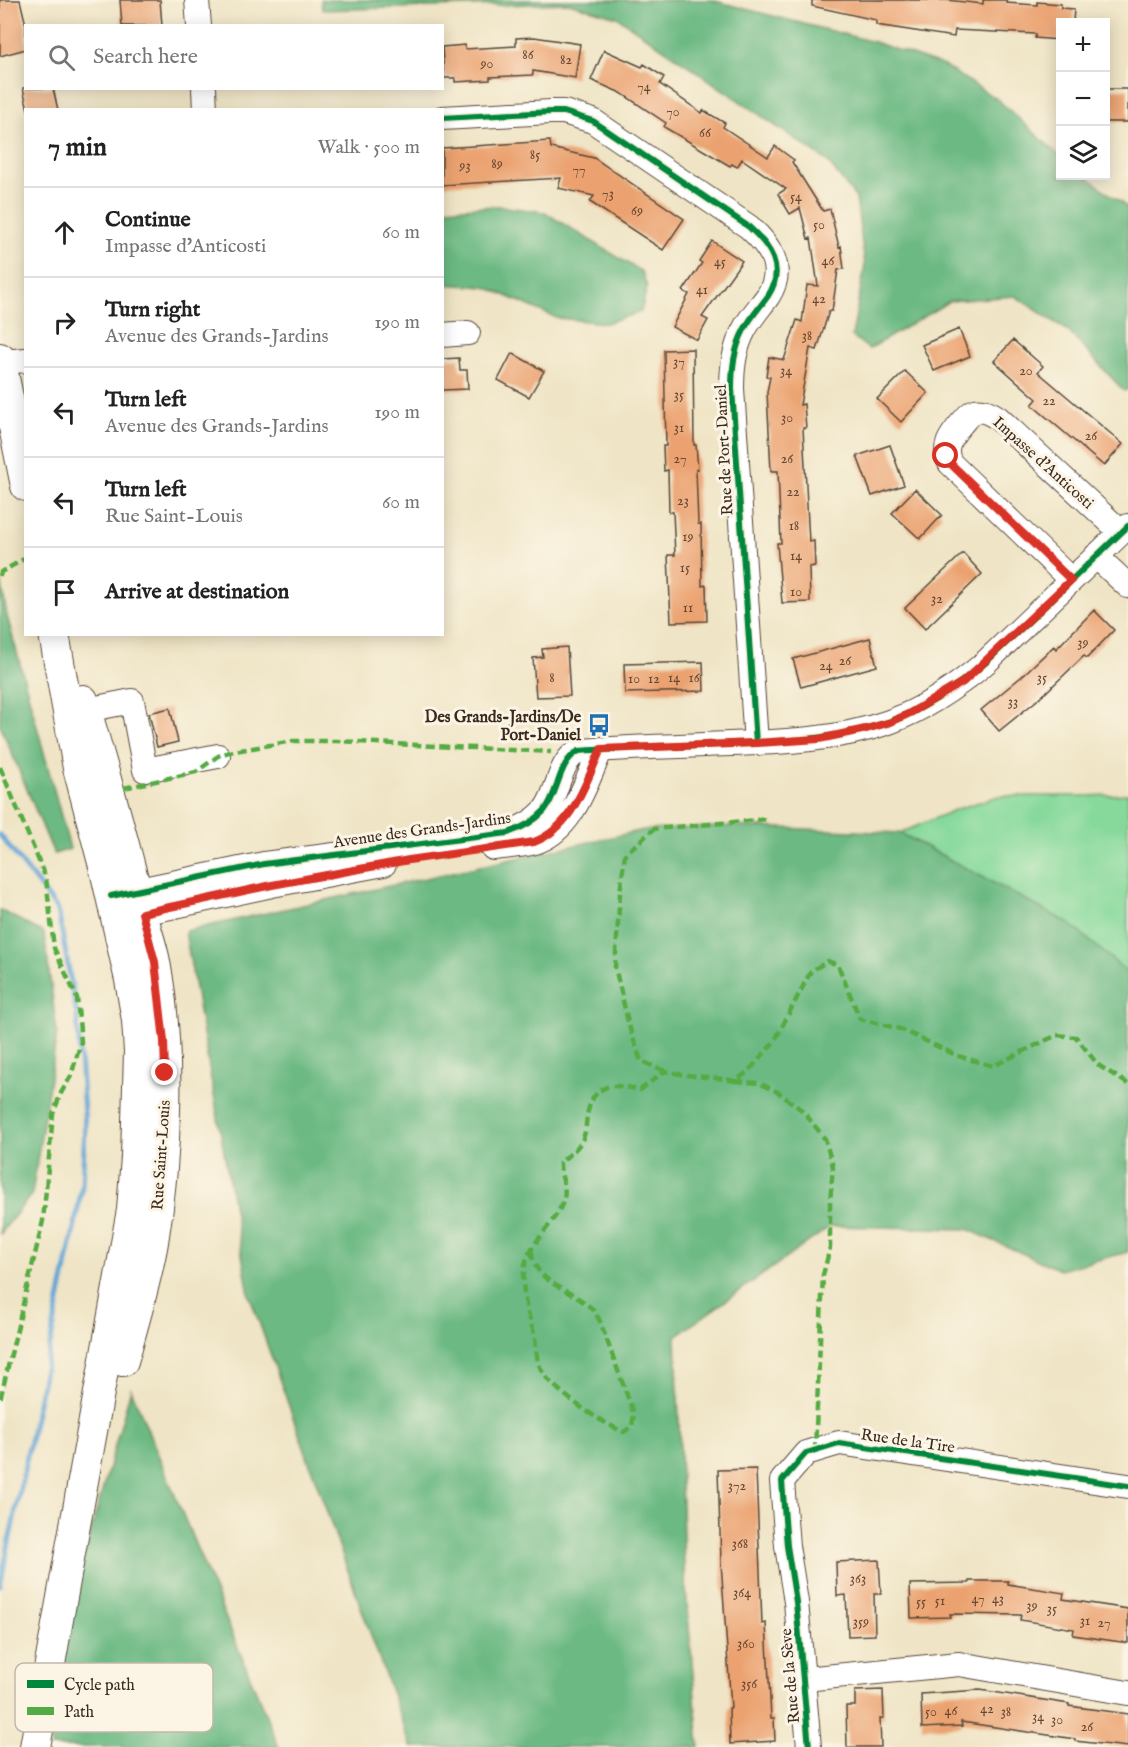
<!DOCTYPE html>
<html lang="en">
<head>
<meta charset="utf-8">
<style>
  :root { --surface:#fff; --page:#f6f6f6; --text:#222; --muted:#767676; --line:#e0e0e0 }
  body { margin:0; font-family:"IM FELL English",serif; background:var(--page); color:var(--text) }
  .controls { position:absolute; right:18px; top:18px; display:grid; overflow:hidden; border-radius:0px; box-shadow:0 3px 15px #0003 }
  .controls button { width:54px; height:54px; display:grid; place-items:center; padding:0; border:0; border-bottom:2px solid var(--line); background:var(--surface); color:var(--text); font:30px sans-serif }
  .stop { position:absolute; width:18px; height:18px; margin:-14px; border:4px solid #d93025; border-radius:50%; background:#fff }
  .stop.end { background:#d93025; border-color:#fff; box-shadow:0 2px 6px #0008 }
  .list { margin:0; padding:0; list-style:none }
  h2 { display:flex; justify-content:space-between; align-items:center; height:78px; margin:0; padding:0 24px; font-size:26px }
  h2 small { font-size:20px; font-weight:400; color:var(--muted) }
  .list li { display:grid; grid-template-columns:39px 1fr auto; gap:18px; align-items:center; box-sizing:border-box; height:90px; padding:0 24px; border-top:2px solid var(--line) }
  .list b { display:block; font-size:22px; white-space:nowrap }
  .list p { margin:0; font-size:20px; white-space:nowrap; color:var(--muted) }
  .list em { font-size:20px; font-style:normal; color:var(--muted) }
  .icon { flex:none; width:33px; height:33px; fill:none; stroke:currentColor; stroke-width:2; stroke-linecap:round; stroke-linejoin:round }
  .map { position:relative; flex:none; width:1128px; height:1747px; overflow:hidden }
  .search { position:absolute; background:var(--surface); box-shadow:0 3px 15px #0003; left:24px; top:24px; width:420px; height:66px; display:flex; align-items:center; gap:15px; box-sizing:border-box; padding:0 21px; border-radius:0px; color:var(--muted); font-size:22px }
  .panel { position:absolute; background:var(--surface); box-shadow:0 3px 15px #0003; left:24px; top:108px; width:420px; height:528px; border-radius:0px }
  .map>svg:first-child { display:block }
  .green { fill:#86d99b; stroke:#60825c; stroke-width:1.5 }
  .forest { fill:#6cb983; stroke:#547250; stroke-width:1.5 }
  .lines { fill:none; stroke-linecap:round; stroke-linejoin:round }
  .stream { stroke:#61a4d5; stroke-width:5 }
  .building { fill:#eba26f }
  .minor-casing { stroke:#564637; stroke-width:26 }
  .major-casing { stroke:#564637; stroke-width:32 }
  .minor { stroke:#fff; stroke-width:24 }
  .major { stroke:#fff; stroke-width:30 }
  .quiet { stroke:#55ab43; stroke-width:4.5; stroke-dasharray:9 4.5; stroke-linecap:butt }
  .cycleway-casing { stroke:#fcf5e5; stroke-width:10 }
  .cycleway { stroke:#00873e; stroke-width:6 }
  .route { stroke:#d93025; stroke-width:8 }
  .labels { text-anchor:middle; stroke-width:6; stroke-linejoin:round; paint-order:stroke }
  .number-label { font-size:14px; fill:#674832 }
  .street-label { font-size:16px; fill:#3b2a1e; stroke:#fcf5e5 }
  .poi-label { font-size:16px; font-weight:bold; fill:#3b2a1e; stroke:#fcf5e5; text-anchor:end }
  .key { fill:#fcf5e5; stroke:#c2b8a9; stroke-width:1.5 }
  .key-label { font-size:16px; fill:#3b2a1e }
</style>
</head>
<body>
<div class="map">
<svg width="1128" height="1747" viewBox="0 0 1128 1747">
  <rect width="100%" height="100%" fill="#fcf5e5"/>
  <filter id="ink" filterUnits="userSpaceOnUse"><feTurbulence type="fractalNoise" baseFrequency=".0167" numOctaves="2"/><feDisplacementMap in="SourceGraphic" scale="12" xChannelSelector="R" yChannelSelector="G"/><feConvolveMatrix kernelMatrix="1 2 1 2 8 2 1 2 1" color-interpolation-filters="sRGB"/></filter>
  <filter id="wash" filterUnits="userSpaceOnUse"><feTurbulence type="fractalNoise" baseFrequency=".008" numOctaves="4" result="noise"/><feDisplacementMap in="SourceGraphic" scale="24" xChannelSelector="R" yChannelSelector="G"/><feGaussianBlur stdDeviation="1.35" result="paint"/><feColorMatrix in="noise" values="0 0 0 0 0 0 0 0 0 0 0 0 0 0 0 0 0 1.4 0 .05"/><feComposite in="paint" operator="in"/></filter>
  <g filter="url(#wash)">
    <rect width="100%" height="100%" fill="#efe4c5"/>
    <path class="green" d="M1128,794V973L1070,924L900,833L957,809L999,796H1087Z"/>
    <path class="forest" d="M321,0H711L874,42L944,66L997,99L1060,156V176H1086L1128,208V389L1124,391L1067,330L1015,296L950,301L869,349L852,336L865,265L856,198L827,161L617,17L569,3L322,10Z
      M498,206L544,212L642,272L647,287L641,312L606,323L557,318L486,287L443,284V209Z
      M0,573L7,616L70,849L54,854L0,725Z
      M731,826L900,833L1070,924L1128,973V1252L1060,1270L967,1229L831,1226L676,1336L684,1566L699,1747H411L249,1294L185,931L644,830Z
      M0,910L44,933L57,1033L32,1194L0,1234Z
      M131,1389L279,1747H51L57,1683L83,1559Z"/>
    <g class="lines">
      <path class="stream" d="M0,835L58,910L77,1016L85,1126L82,1186L74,1229L0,1586"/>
    </g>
    <g id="blocks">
      <path class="building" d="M0,0H20L26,25V49L0,56Z
        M120,0H160L162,26H122Z
        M812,0H946L983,4V0H1007L1006,3L1037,5V2L1061,4V8L1074,9L1073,22H1060L1059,40L1035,38L1036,34L955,30L954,37L876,25V20L812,6Z
        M534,37L580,44L575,78L533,71V75L490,77V80L455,82V78H444L442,47L465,45V49L516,46V38Z
        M604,50L642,67L644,64L664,77L660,84L702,113L703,110L725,123L723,127L768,157L775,146L794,160L792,162L823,211L830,209L839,247L841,246L844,269L838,270L832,311H829L817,350L810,348L800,405L804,404L806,428H803L809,542L814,541L815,566L809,567L810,602L782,603L777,543H781L778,471H771L767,392L770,377L766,376L769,357L784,360L797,320L802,322L807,285L818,286L811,238L808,239L800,208L790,214L778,194L786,189L742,159L737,167L732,164L730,166L664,127L666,123L621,93L591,80Z
        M23,88H53L58,110H28Z
        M1106,89H1128V122H1106Z
        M550,141L551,148L594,158L684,219L663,250L590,202L594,196L558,188L561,178L442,185V148Z
        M712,241L742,261L702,317L708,320L697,340L672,327L689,294L683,291L702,263L699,261Z
        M959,329L970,356L934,371L922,345Z
        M1013,340L1043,366L1038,372L1123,444L1104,466L1032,405L1037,399L994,361Z
        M693,349L694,445H696L698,469H696L698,524H701L702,586L706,585L707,621L671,622L668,555H675L673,512H669L668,470L664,471L663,446H666L664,350Z
        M512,353L544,371L529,397L498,380Z
        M459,358L460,370H467L468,389L442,390V359Z
        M905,371L928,393L901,422L877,399Z
        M890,445L904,485L872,496L857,456Z
        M915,489L942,515L920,539L892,513Z
        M963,553L982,574L925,629L905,608Z
        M1094,610L1114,630L1087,658L1084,656L1041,697L999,731L981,710L1021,677L1054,646L1056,649Z
        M870,638L877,666L801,687L793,659Z
        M567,647L570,696L536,697L533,658L543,657L542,649Z
        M703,662L704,691L625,693L624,664Z
        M170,708L178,742L157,747L149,713Z
        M756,1469L762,1624L766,1623L771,1718H774L775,1741L730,1744L729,1708H731L721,1562L718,1470Z
        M879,1560L881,1594H874L875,1635L848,1636L846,1595L837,1596L836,1562Z
        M969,1581H1008V1584L1064,1593L1063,1599L1128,1609V1643L1073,1635L1074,1629L1020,1620L1021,1615L950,1614L951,1617L911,1618L910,1584L969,1583Z
        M883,1690L884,1718H880L881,1747H847L846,1706H855V1691Z
        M980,1690L1069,1704V1706L1128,1714V1747L1075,1741V1739L961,1722L962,1726L922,1728L921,1694Z"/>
    </g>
  </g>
  <g filter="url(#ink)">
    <use href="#blocks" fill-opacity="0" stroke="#564637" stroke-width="1.5"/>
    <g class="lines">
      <g class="minor-casing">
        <path id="minor" d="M197,0L199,26
          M204,88L205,110
          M442,118L551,112H564L593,121L749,227C770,246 786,268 768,296C760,307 750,318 744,330C734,349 732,368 732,389L756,743
          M442,335L468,333
          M1,362L26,360
          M1096,556L1128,586
          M1071,580L950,463C942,447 951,436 961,424C965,420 969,413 975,411C983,409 992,414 998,418L1121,532
          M86,710L132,701L145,770L218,756
          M493,848C507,846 521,846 535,842C573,830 586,782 601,749
          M119,894L264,864L508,833C522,828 534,822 544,811C559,794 558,761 579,751C629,747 680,746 730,744C784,742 838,740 889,722C925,709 958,686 986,662L1128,526
          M124,917L272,885L384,864
          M804,1679L959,1664L1128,1693
          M809,1747L796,1602L787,1546L782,1481L806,1453L839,1443L1128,1486"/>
      </g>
      <g class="major-casing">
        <path id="major" d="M0,358L26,486
          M83,700C104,771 124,842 142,914C146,930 152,946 155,962C171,1047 167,1158 153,1242C146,1282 134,1322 123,1361
          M35,1747L132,1210L136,1157L139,1052L137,1020L130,980L106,874L78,768L54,634"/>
      </g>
      <use href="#minor" class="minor"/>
      <use href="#major" class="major"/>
      <path class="quiet" d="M0,576L1,572L26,558
        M0,767L46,878L54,948L77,998L81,1042L71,1076L61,1093L53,1114L43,1221L0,1400
        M124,788L196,772L218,756L229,752L293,741H337L551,752
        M665,1071L641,1061L629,1026L615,967L620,893L625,854L654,829L768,819
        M735,1081L759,1083L778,1092L803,1111L825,1139L833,1167L830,1202V1248L823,1275L815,1450
        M532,1251C532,1282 572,1290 590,1307C594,1310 596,1315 599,1319L634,1414L632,1426L624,1432C603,1424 550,1389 541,1369C535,1357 537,1345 534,1333C527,1310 520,1289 525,1265C529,1243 559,1220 564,1198C567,1185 559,1174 560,1162C568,1156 579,1148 583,1138C586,1132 586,1122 587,1115C594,1082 612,1083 640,1090L665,1071C689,1077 710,1076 735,1081L748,1072L774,1042L811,971L828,961L838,965L860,1019L900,1029L958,1056L993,1066L1057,1035L1076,1037L1098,1065L1128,1084"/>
      <g class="cycleway-casing">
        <path id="cycleway" d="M442,118L551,112H564L593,121L749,227C770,246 786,268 768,296C760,307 750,318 744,330C734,349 732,368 732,389L756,743
          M111,896L264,864L508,833C522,828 534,822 544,811C559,794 558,761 579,751C629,747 680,746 730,744C784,742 838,740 889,722C925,709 958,686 986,662L1128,526
          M809,1747L796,1602L787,1546L782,1481L806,1453L839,1443L1128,1486"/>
      </g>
      <use href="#cycleway" class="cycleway"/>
    </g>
  </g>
  <g class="lines" filter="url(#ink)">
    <path class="route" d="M165,1073L164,1041L155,962L142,913L272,885L409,860L534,842C573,827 585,784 601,749L756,743L819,739L866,729L891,722L910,713L963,682L1071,580L950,463L946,456"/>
  </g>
  <defs>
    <g id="bus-bare" transform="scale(1.8)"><path d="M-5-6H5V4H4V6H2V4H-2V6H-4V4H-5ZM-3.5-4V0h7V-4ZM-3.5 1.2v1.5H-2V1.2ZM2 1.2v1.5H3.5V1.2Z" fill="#1f6fb2" stroke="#fcf5e5" stroke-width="2.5" paint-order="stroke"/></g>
  </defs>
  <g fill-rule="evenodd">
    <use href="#bus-bare" x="599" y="725"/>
  </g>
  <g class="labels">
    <g class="number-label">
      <text x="528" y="59">86</text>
      <text x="566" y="64">82</text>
      <text x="487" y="68">90</text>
      <text x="644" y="91">74</text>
      <text x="673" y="116">70</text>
      <text x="705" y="137">66</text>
      <text x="535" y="159">85</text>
      <text x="497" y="168">89</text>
      <text x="465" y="170">93</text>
      <text x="579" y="174">77</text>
      <text x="608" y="198">73</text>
      <text x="796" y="201">54</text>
      <text x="637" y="215">69</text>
      <text x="819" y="229">50</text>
      <text x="828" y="265">46</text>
      <text x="720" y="266">45</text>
      <text x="702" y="294">41</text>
      <text x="819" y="303">42</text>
      <text x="807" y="340">38</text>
      <text x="679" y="366">37</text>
      <text x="786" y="375">34</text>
      <text x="1026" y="375">20</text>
      <text x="679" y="399">35</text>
      <text x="1049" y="405">22</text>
      <text x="787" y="422">30</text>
      <text x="679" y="432">31</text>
      <text x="1091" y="440">26</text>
      <text x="680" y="463">27</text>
      <text x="787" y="463">26</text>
      <text x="793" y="496">22</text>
      <text x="683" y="505">23</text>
      <text x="794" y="530">18</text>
      <text x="688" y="541">19</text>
      <text x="796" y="560">14</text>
      <text x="685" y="572">15</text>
      <text x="796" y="596">10</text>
      <text x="937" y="603">32</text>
      <text x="688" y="612">11</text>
      <text x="1083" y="647">39</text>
      <text x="845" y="665">26</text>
      <text x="826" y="670">24</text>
      <text x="552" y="682">8</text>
      <text x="674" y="682">14</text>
      <text x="694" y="682">16</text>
      <text x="1042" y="682">35</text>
      <text x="634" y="683">10</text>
      <text x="654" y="683">12</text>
      <text x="1013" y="706">33</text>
      <text x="737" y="1490">372</text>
      <text x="740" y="1548">368</text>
      <text x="858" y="1583">363</text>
      <text x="742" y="1597">364</text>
      <text x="978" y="1603">47</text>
      <text x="998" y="1603">43</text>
      <text x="940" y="1605">51</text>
      <text x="921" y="1606">55</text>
      <text x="1032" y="1610">39</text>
      <text x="1052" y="1613">35</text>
      <text x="1085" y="1625">31</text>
      <text x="861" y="1626">359</text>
      <text x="1104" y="1627">27</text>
      <text x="746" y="1648">360</text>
      <text x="749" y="1688">356</text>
      <text x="987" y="1713">42</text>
      <text x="951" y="1715">46</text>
      <text x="931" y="1716">50</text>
      <text x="1006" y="1716">38</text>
      <text x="1038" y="1721">34</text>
      <text x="1057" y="1724">30</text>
      <text x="1087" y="1731">26</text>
    </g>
    <g class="street-label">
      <text transform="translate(723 450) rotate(-93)" y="6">Rue de Port-Daniel</text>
      <text transform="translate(1044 462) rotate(42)" y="6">Impasse d'Anticosti</text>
      <text transform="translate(422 829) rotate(-8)" y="6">Avenue des Grands-Jardins</text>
      <text transform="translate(160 1155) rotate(-86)" y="6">Rue Saint-Louis</text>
      <text transform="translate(908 1440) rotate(8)" y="6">Rue de la Tire</text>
      <text transform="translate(789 1676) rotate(-95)" y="6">Rue de la Sève</text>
    </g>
    <g class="poi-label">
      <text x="581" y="722">Des Grands-Jardins/De<tspan x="581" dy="18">Port-Daniel</tspan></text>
    </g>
  </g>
  <rect x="15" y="1663" width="198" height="69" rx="9" class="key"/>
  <rect x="27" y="1680" width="27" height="8" fill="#00873e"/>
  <rect x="27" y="1707" width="27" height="8" fill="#55ab43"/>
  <g class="key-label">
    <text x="64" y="1690">Cycle path</text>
    <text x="64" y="1717">Path</text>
  </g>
</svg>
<div class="controls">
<button>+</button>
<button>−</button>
<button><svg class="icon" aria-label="layers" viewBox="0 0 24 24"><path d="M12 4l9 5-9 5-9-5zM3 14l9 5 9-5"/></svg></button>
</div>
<div class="stop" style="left:946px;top:456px"></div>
<div class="stop end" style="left:165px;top:1073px"></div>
<div class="search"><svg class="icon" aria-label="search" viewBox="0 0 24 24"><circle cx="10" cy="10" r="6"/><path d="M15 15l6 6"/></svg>Search here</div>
<section class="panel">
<h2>7 min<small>Walk · 500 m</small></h2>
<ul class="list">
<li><svg class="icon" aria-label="ahead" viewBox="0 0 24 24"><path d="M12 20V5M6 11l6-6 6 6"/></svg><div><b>Continue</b><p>Impasse d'Anticosti</p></div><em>60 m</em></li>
<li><svg class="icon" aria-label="right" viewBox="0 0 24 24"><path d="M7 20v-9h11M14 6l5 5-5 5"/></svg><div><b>Turn right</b><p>Avenue des Grands-Jardins</p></div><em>190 m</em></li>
<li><svg class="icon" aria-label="left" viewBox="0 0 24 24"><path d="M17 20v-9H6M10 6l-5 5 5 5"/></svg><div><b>Turn left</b><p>Avenue des Grands-Jardins</p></div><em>190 m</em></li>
<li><svg class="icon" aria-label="left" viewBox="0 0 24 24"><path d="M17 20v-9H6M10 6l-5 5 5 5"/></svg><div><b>Turn left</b><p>Rue Saint-Louis</p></div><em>60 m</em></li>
<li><svg class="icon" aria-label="arrive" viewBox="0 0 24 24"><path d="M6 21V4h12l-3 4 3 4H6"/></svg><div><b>Arrive at destination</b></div></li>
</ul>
</section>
</div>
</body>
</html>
